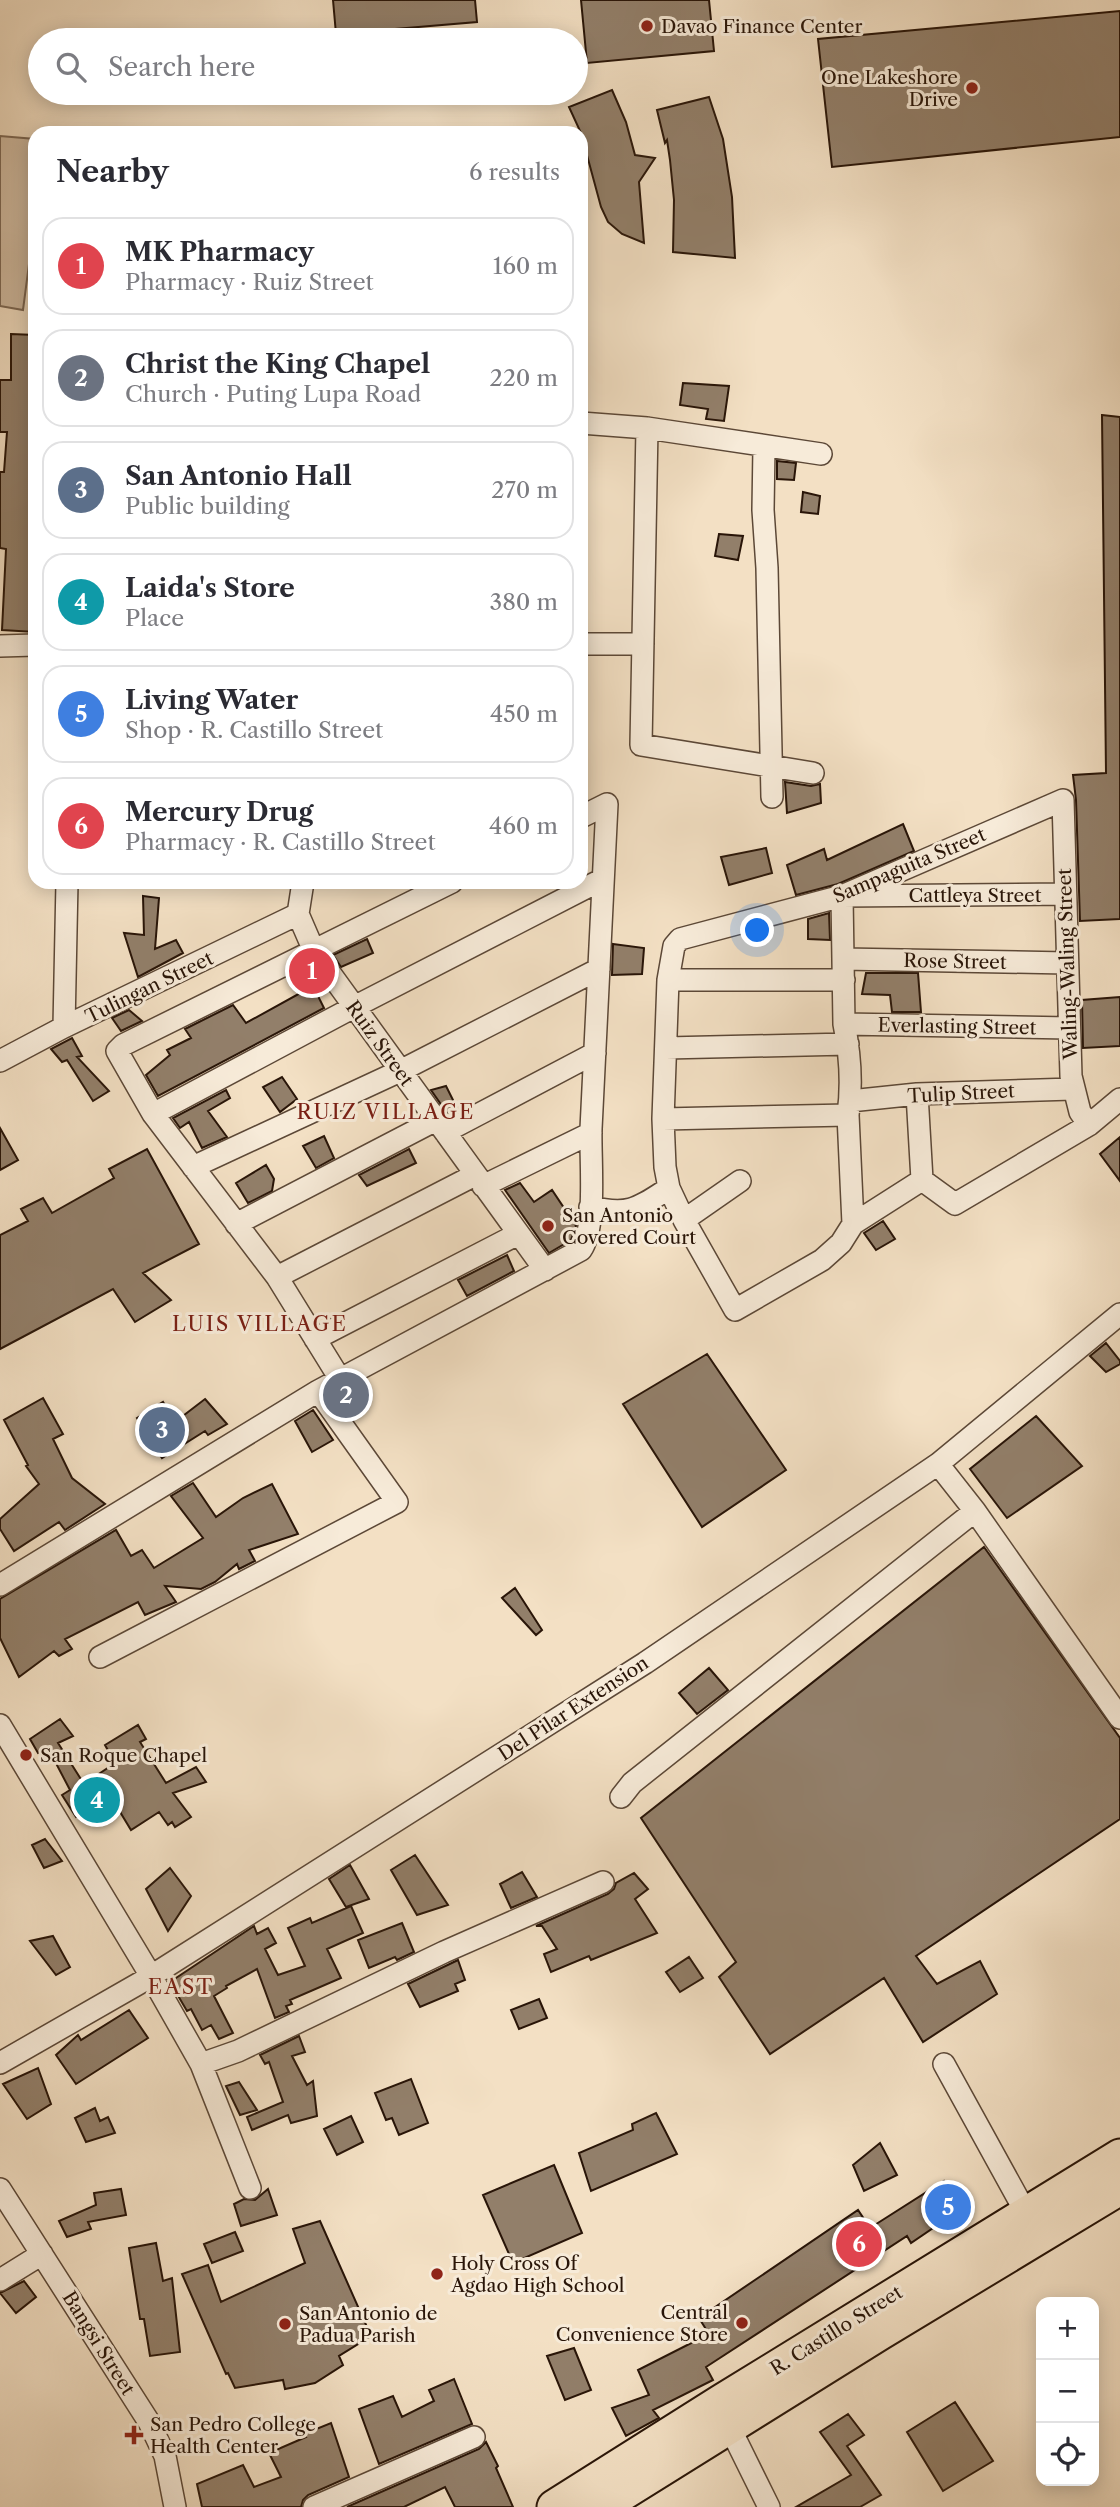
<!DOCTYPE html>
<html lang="en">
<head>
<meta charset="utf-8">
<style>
  :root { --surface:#fff; --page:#f2f2f3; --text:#2b2b33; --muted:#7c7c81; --line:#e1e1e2; --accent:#db2777 }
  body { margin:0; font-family:"Libre Caslon Text",serif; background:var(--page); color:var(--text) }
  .controls { position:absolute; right:21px; bottom:21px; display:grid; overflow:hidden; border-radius:14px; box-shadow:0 4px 18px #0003 }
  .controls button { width:63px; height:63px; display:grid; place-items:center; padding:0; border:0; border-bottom:2px solid var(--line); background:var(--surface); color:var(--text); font:35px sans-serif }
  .you { position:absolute; left:758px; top:931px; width:24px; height:24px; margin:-18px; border:5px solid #fff; border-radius:50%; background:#1a73e8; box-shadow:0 0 0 10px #1a73e833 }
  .badge { display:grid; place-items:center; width:46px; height:46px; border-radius:50%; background:var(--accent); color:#fff; font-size:23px; font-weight:700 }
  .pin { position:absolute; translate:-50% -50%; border:4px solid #fff; box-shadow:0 2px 7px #0006 }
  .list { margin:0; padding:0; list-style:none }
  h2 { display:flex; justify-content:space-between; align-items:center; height:91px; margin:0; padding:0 28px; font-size:30px }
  h2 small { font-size:23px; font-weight:400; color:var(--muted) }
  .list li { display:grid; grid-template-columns:46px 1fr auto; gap:21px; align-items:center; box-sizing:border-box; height:98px; margin:0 14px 14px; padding:0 14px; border:2px solid var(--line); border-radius:21px }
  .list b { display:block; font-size:26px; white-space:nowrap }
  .list p { margin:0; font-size:23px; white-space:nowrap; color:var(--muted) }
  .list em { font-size:23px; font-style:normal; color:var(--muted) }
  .icon { flex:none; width:38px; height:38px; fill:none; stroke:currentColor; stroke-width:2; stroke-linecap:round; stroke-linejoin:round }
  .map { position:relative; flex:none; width:1120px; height:2507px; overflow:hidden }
  .search { position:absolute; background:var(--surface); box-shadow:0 4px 18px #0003; left:28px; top:28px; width:560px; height:77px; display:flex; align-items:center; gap:18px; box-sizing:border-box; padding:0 24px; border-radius:38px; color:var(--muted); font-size:26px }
  .panel { position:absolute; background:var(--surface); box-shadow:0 4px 18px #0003; left:28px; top:126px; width:560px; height:763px; border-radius:21px }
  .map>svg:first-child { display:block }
  .green { fill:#d1bda4; stroke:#7d6956; stroke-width:2 }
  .building { fill:#927f6a; stroke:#291508; stroke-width:2 }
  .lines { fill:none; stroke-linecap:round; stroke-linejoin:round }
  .street-casing { stroke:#5c4837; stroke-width:24 }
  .primary-casing { stroke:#291508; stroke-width:37 }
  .street { stroke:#f7ebd9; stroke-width:21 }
  .primary { stroke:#f3e0c4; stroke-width:33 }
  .poi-dot { fill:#8f2418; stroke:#f7ebd9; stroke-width:2.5 }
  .labels { text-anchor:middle; stroke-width:6; stroke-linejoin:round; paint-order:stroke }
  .poi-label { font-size:19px; fill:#291508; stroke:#f7ebd9; text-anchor:start }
  .street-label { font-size:19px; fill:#291508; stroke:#f7ebd9 }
  .neighbourhood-label { font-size:21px; letter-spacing:2px; fill:#7a1f14; stroke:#f7ebd9 }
</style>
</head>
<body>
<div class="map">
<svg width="1120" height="2507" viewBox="0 0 1120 2507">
  <rect width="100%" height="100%" fill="#f3e0c4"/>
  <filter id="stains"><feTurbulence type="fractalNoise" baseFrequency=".00286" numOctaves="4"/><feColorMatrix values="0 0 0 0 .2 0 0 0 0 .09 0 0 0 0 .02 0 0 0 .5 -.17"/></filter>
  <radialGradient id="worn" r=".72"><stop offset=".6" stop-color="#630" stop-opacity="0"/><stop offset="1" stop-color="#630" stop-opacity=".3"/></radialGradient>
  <path class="green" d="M0,136L35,139V218L23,310L0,306Z"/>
  <path class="building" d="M333,0H475L477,22L336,34Z
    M581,0H709L714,51L587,63Z
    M1120,11V137L832,167L818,39Z
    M612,90L626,122L635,155L655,158L639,182L644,243L622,234L608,222L601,207L581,133L569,107Z
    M709,97L723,139L732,197L735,258L673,252L674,200L670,160L667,140L665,143L657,110Z
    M11,334L35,335V632L2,630L6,549L0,548V472H4L7,432H0V380H11Z
    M683,383L729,386L724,421L706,419L708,409L680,405Z
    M1102,415L1120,417V919L1080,921L1076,800L1073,775L1106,773Z
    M777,461L796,463L794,480L777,479Z
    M803,492L820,496L818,514L801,512Z
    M719,534L743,536L738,560L715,556Z
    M785,782L811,786L820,784L821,803L787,813Z
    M903,824L914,851L838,884L796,895L787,865L824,849L827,860Z
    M766,848L772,873L729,885L721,857Z
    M143,896L159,898L155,949L176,940L183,953L138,977L124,933L144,935Z
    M829,913L830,940L808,939V919Z
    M367,939L373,953L341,967L333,955Z
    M613,944L644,948L642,974L612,975Z
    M310,967L319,980L302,990L294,975Z
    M866,973H918L921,1012H892L890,995L862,994Z
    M313,986L324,1008L158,1096L146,1075L170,1055L167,1050L191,1038L185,1029L233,1005L246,1023Z
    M1120,997V1046L1083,1048L1082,1000Z
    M129,1010L142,1021L121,1031L112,1018Z
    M72,1038L82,1056L77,1057L109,1091L93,1101L67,1060L62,1062L51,1049Z
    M282,1077L297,1099L280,1112L263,1087Z
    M446,1086L457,1108L447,1113L431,1090Z
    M226,1090L230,1098L208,1111L227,1137L202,1148L189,1122L180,1128L173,1118Z
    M0,1128L18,1160L0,1170Z
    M324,1136L334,1158L316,1168L303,1146Z
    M1120,1137V1181L1100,1154Z
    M147,1149L199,1244L143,1273L171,1300L135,1322L113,1289L0,1349V1235L28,1221L21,1209L43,1198L52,1213L114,1178L109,1169Z
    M409,1149L416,1163L367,1186L359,1175Z
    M266,1165L274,1179L272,1191L248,1203L236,1183Z
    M520,1183L534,1202L552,1190L576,1226L571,1240L549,1253L505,1190Z
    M883,1221L895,1239L876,1250L864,1233Z
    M507,1255L514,1271L467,1296L458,1280Z
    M1106,1343L1120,1361V1364L1106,1372L1090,1356Z
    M707,1354L786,1470L702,1527L623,1404Z
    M43,1398L63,1434L53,1439L72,1478L105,1504L65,1530L59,1522L14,1551L0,1529V1519L39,1484L26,1466L28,1465L4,1420Z
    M205,1399L227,1424L208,1435L205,1431L162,1458L137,1418L163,1402L175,1422Z
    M313,1410L333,1440L312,1452L295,1421Z
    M1036,1416L1082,1466L1007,1518L970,1469Z
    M193,1483L216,1517L243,1498L272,1484L298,1534L249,1550L255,1561L239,1569L237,1564L215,1582L201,1589L165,1586L176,1602L145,1615L138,1602L65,1639L72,1649L59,1656L54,1651L19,1677L0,1638V1599L116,1530L131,1556L142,1550L154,1568L203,1538L171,1496Z
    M984,1547L1120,1738V1819L916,1956L937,1984L980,1961L997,1994L923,2042L884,1978L770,2054L719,1977L736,1962L641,1818Z
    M515,1588L542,1630L536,1635L502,1598Z
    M709,1668L728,1690L697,1714L679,1693Z
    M60,1719L73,1736L58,1743L84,1784L115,1763L105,1745L138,1725L146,1739L140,1742L166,1783L196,1767L206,1782L173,1793L191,1817L175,1827L172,1822L168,1825L159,1812L131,1830L111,1797L76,1817L62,1795L70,1790L48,1748L38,1753L30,1739Z
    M45,1839L62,1861L44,1868L32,1845Z
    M415,1855L448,1905L417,1915L391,1870Z
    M350,1865L369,1899L346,1907L329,1879Z
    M170,1868L191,1896L168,1931L146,1889Z
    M522,1872L537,1897L511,1908L500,1884Z
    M634,1873L648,1889L635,1899L657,1933L591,1960L589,1956L551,1972L544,1954L557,1949L542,1926H536L608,1894L614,1889L616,1883Z
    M351,1906L363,1933L327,1949L341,1978L290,2000L292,2004L286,2006L289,2012L275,2018L257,1969L226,1986L227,1988L214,1996L233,2033L219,2039L211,2025L202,2030L191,2009L187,2011L170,1982L254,1926L257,1934L268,1928L276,1943L265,1949L278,1975L305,1966L288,1928L310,1918L312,1923Z
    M402,1923L414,1952L397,1960L395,1957L369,1968L358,1940Z
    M53,1936L70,1967L56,1975L30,1941Z
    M689,1957L703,1978L680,1992L666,1972Z
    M458,1960L465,1980L455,1984L458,1991L420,2007L408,1984Z
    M539,1999L547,2018L519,2029L511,2010Z
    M129,2010L148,2038L76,2084L56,2055L78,2035L81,2040Z
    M299,2036L305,2052L292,2056L307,2085L313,2081L317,2116L291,2123L288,2115L252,2130L247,2117L283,2102L269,2062L265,2064L260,2055Z
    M38,2068L51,2104L27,2119L3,2084Z
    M411,2079L428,2123L399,2135L392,2118L386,2120L375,2093Z
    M239,2082L257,2110L240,2115L226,2086Z
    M95,2108L100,2121L108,2117L115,2133L86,2142L75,2118Z
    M656,2113L677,2154L591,2191L579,2153L633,2130L632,2124Z
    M351,2116L363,2142L337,2155L324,2129Z
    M880,2143L897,2175L864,2191L853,2165Z
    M554,2165L582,2233L513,2263L483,2195Z
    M944,2181L969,2221L952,2232L945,2220L911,2243L907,2236L706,2367L713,2380L653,2410L659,2418L626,2436L612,2408L649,2395L638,2370L709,2334L699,2318L858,2210L870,2228Z
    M121,2189L126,2215L88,2222L91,2229L67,2237L59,2221L96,2205L94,2193Z
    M268,2189L277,2215L241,2226L234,2204L244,2199L255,2200Z
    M320,2221L371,2336L339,2356L343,2365L315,2383L285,2389L283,2380L235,2388L228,2373L226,2374L182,2274L208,2265L221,2302L305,2263L293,2229Z
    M235,2232L243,2251L212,2263L204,2244Z
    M156,2243L163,2281L172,2278L180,2352L150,2356L144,2319H140L129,2248Z
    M24,2281L36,2297L16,2313L0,2293Z
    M574,2348L591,2390L565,2400L547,2356Z
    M454,2379L472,2424L379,2464L359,2409L393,2396L402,2417L434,2401L429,2390Z
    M955,2402L993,2461L943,2491L907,2432Z
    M848,2414L864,2435L847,2446L881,2495L860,2507H796L851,2475L820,2432Z
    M331,2423L349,2477L308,2495L303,2500L301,2507H202L197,2484L243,2465L254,2487L281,2477L269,2453L306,2437L304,2434Z
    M486,2442L498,2466L496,2468L513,2507H455L445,2487L404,2507H347L479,2449Z"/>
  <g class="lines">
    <g class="street-casing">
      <path id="street" d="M581,423L647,428L821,454
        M647,428L641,745L813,773
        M764,447L763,510L767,568L772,797
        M581,644H643
        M0,646L35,645
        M303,882L298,914L314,951L545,1270
        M843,959L1067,963
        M668,980H844
        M844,1024L1069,1028
        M64,1027L67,882
        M666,1048L848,1044
        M0,1061L64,1027L298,914
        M917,1094L922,1180L853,1224L841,1243L822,1260L735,1310L684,1220L669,1188L665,1167L663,1119L668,980L674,946L680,939L842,896L1063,800L1071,1076L1080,1112L1089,1125
        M850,1101L917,1094L1072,1089
        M153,1114L354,1007L603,879
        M663,1119L848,1115
        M445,1132L595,1053
        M193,1167L400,1071L599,969
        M922,1180L955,1204L1089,1125L1120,1099
        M483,1186L591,1133
        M590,1207C629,1216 637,1209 669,1188
        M684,1220L740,1181
        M236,1224L436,1120
        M853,1224L848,1115C852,1086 850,1053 844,1024L842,896L1065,894
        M277,1277L475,1175
        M315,1339L518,1234
        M340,1379L277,1277L153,1114L117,1051L123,1045L452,882
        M938,1464L975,1511L1120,1718
        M0,1585L318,1391L581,1250C597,1227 590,1160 591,1129C596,1021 602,912 607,804L581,817
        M100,1657L397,1502L318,1391
        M0,1725L151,1976L201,2064L250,2188
        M621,1797L632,1783L975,1511
        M0,2063L145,1980L645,1663L938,1464L1120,1314
        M201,2064L238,2051L444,1952L603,1882
        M944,2064L1026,2213
        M0,2189L149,2422L165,2456L175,2507
        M0,2280L42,2254
        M725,2418L769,2507
        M314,2507L474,2437"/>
    </g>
    <g class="primary-casing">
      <path id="primary" d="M554,2507L722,2401L1120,2156
        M601,2507L880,2333L1120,2188"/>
    </g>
    <use href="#street" class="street"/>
    <use href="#primary" class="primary"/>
  </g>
  <g class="poi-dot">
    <circle cx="647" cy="26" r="7"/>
    <circle cx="972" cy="88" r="7"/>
    <circle cx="548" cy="1226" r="7"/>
    <circle cx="26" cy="1755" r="7"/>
    <circle cx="437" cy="2274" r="7"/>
    <circle cx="742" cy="2323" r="7"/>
    <circle cx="285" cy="2324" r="7"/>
    <path d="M130.5 2424.5h7v7h7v7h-7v7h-7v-7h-7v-7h7z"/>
  </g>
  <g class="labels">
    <g class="poi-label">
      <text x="661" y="33">Davao Finance Center</text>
      <text x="958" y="84" text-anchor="end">One Lakeshore<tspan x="958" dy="22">Drive</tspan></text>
      <text x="562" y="1222">San Antonio<tspan x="562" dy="22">Covered Court</tspan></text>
      <text x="40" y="1762">San Roque Chapel</text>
      <text x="451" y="2270">Holy Cross Of<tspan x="451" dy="22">Agdao High School</tspan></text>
      <text x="728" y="2319" text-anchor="end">Central<tspan x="728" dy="22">Convenience Store</tspan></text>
      <text x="299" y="2320">San Antonio de<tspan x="299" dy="22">Padua Parish</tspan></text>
      <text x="150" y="2431">San Pedro College<tspan x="150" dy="22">Health Center</tspan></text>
    </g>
    <g class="street-label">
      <text transform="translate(909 865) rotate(-23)" y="7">Sampaguita Street</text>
      <text x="975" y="902">Cattleya Street</text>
      <text transform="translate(955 961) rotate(1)" y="7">Rose Street</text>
      <text transform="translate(1067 964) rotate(-92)" y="7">Waling-Waling Street</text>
      <text transform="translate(149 987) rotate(-26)" y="7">Tulingan Street</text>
      <text transform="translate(957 1026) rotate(1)" y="7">Everlasting Street</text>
      <text transform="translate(380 1043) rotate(54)" y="7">Ruiz Street</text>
      <text transform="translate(961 1093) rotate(-3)" y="7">Tulip Street</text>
      <text transform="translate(573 1708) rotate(-33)" y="7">Del Pilar Extension</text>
      <text transform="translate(836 2330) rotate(-32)" y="7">R. Castillo Street</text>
      <text transform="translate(99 2343) rotate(58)" y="7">Bangsi Street</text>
    </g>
    <g class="neighbourhood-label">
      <text x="386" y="1119">RUIZ VILLAGE</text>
      <text x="260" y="1331">LUIS VILLAGE</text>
      <text x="181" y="1994">EAST</text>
    </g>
  </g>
  <rect width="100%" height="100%" filter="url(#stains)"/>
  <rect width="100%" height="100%" fill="url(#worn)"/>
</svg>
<div class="controls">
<button>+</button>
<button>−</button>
<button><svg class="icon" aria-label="locate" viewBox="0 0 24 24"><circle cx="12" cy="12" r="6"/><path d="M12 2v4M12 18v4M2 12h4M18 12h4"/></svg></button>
</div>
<div class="you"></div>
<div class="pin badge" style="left:312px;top:971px;background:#e0444e">1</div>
<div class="pin badge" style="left:346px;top:1395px;background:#6b7280">2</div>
<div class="pin badge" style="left:162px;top:1430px;background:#5c6f8a">3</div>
<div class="pin badge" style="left:97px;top:1800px;background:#0f9aa8">4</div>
<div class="pin badge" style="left:948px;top:2207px;background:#3f7fe0">5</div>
<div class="pin badge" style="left:859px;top:2244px;background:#e0444e">6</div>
<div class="search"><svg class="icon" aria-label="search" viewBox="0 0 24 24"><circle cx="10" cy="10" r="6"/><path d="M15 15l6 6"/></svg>Search here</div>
<section class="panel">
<h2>Nearby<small>6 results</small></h2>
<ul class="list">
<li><span class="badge" style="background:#e0444e">1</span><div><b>MK Pharmacy</b><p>Pharmacy · Ruiz Street</p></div><em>160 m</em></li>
<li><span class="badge" style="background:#6b7280">2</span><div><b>Christ the King Chapel</b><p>Church · Puting Lupa Road</p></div><em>220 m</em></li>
<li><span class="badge" style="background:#5c6f8a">3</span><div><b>San Antonio Hall</b><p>Public building</p></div><em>270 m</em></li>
<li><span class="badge" style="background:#0f9aa8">4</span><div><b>Laida's Store</b><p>Place</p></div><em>380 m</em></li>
<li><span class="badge" style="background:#3f7fe0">5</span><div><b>Living Water</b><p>Shop · R. Castillo Street</p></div><em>450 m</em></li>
<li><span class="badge" style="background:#e0444e">6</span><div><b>Mercury Drug</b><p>Pharmacy · R. Castillo Street</p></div><em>460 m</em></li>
</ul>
</section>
</div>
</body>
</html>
